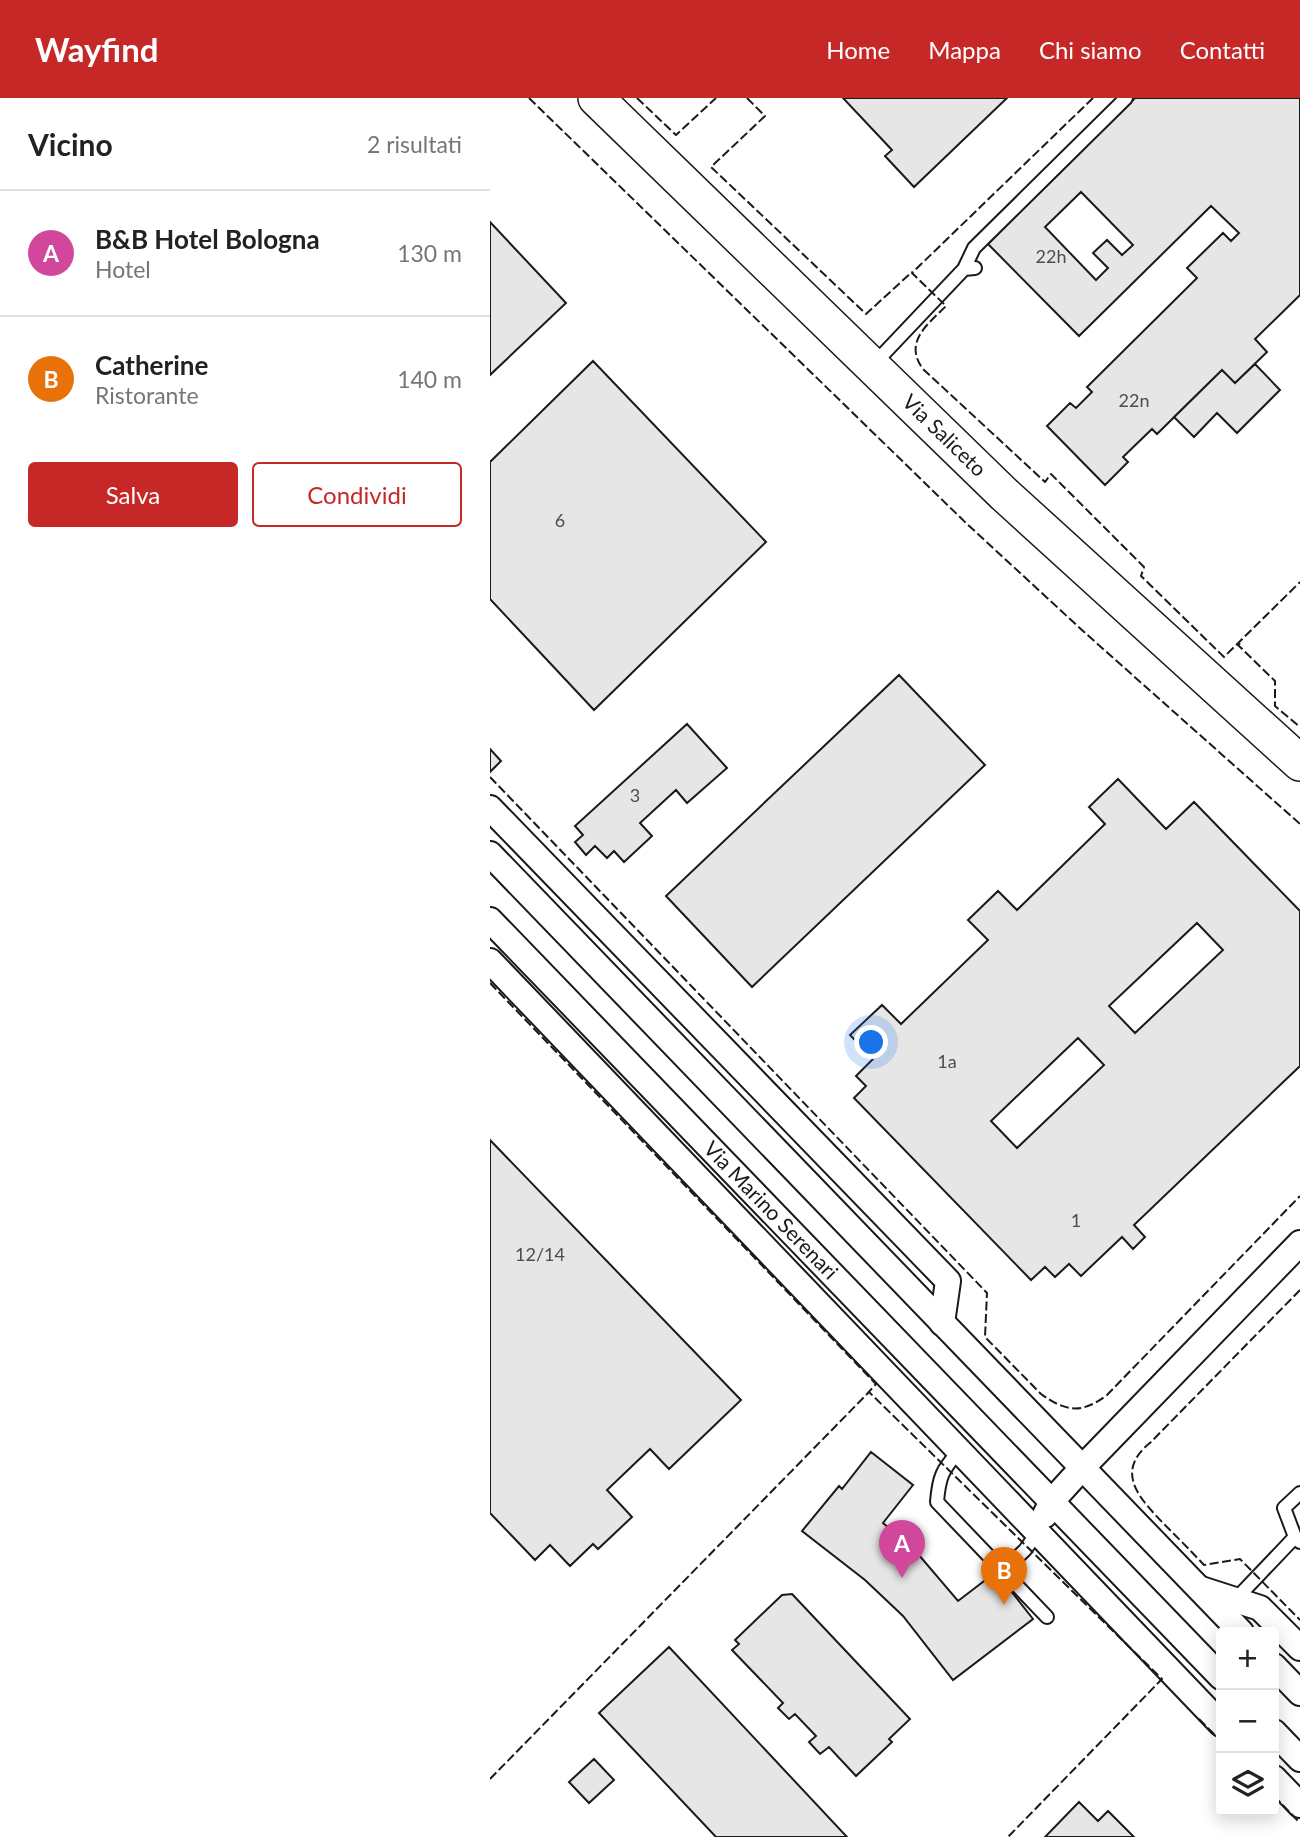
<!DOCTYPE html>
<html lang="it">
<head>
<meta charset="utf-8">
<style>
  :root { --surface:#fff; --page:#f6f6f6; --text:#222; --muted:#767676; --line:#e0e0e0; --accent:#c62828 }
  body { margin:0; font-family:Lato,sans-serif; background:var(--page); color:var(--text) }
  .controls { position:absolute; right:21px; bottom:21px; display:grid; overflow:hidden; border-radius:7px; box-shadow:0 4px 18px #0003 }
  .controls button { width:63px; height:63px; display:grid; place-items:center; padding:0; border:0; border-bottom:2px solid var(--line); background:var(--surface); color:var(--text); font:35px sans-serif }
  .you { position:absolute; left:382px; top:945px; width:24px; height:24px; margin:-18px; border:5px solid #fff; border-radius:50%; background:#1a73e8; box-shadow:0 0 0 10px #1a73e833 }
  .badge { display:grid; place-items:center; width:46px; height:46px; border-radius:50%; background:var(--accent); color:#fff; font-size:23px; font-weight:700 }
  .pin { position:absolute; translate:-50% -58px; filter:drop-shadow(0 2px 4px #0008) }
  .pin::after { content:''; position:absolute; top:37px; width:24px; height:21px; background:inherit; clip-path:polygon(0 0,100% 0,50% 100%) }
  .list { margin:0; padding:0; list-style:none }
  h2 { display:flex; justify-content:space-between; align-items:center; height:91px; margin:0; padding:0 28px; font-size:30px }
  h2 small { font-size:23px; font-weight:400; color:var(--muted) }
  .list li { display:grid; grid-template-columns:46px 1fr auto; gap:21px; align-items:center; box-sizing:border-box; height:126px; padding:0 28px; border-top:2px solid var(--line) }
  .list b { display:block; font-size:26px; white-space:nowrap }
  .list p { margin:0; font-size:23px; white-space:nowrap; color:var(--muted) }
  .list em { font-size:23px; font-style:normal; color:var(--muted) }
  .actions { display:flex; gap:14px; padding:21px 28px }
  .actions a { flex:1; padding:16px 0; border:2px solid var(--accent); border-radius:7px; text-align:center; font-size:24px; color:var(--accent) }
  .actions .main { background:var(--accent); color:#fff }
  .icon { flex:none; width:38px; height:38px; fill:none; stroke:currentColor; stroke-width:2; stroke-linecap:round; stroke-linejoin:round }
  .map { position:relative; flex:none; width:810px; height:1739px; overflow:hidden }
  header { display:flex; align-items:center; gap:42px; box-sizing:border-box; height:98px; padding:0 35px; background:var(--accent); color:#fff }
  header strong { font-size:33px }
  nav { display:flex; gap:38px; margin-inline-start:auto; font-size:24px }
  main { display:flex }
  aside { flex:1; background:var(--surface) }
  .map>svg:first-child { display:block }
  .building { fill:#e6e6e6; stroke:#1a1a1a; stroke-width:2; fill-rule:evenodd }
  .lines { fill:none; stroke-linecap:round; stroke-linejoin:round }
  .lane-casing { stroke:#1a1a1a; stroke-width:16 }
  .street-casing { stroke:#1a1a1a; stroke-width:28 }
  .secondary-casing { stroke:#1a1a1a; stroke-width:38 }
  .lane { stroke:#fff; stroke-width:12 }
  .street { stroke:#fff; stroke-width:24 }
  .secondary { stroke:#fff; stroke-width:35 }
  .fence { stroke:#1a1a1a; stroke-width:2; stroke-dasharray:9 3.5; stroke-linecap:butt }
  .labels { text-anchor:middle; stroke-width:5; stroke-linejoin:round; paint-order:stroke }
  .number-label { font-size:18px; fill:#4d4d4d }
  .street-label { font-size:21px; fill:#1a1a1a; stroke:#fff }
</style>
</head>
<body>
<header>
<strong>Wayfind</strong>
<nav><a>Home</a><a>Mappa</a><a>Chi siamo</a><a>Contatti</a></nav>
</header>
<main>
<aside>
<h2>Vicino<small>2 risultati</small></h2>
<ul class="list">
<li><span class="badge" style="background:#d1479c">A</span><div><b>B&amp;B Hotel Bologna</b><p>Hotel</p></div><em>130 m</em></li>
<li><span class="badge" style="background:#e8710a">B</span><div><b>Catherine</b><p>Ristorante</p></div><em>140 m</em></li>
</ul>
<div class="actions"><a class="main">Salva</a><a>Condividi</a></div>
</aside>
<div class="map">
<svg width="810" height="1739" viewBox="0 0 810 1739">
  <rect width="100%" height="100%" fill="#fff"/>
  <path class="building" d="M353,0H517L424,89L395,58L402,52Z
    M645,0H810V197L765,241L777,254L745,285L732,272L667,336L662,331L633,359L638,364L615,387L557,328L580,305L586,310L602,294L597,289L707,180L697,170L733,135L741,143L749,135L721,108L589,238L498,146ZM591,94L643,147L632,157L617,142L603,155L618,170L606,182L555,129Z
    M0,124L76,205L0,277Z
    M103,263L276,444L104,612L0,501V364Z
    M765,266L790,292L747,335L727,315L704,339L684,319L732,272L745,285Z
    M409,577L495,667L262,889L176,798Z
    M197,626L237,670L197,705L186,692L150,725L162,738L134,764L124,753L117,760L105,748L96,757L85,744L93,737L85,728Z
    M0,651L11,663L0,674Z
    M628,681L676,731L704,704L810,813V968L644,1127L655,1139L643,1151L632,1139L591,1178L579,1166L565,1179L555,1169L541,1182L364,1000L376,988L366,978L383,961L360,937L392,907L411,926L498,842L478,822L508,793L527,812L615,726L599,709ZM707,825L733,852L645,935L619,908ZM588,940L614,967L527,1050L501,1023Z
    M0,1042L251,1302L179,1371L160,1351L117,1392L142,1419L108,1451L103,1446L80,1468L60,1447L45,1462L0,1415Z
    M381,1354L423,1387L393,1425L423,1450L468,1503L506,1474L543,1521L463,1582L413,1518L375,1482L312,1433L349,1388L352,1391Z
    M302,1496L420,1621L399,1641L402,1644L366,1678L339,1649L330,1656L319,1644L326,1638L305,1616L299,1621L288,1610L293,1605L242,1552L249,1546L245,1542L292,1497Z
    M179,1549L357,1739H226L109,1615Z
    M104,1661L124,1682L99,1705L79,1684Z
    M589,1704L608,1723L618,1713L644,1739H555Z"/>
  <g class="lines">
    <g class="lane-casing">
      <path id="lane" d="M474,171L484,150L636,0
        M383,267L474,171L485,170
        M469,1353C452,1372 449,1379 447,1404L557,1519
        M805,1439L794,1410L810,1395
        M513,1473L535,1452L547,1435
        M745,1502L805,1439L810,1444"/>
    </g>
    <g class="street-casing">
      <g id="street">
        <path d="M0,710L458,1183L452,1225"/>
        <path d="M0,756L751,1534"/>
        <path id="s1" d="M0,822L731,1579"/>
        <path d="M0,863L731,1626"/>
        <path d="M555,1417L562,1403L592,1370L810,1145"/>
        <path d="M711,1491L770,1510L810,1550"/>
        <path d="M784,1568L810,1595"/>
        <path d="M784,1634L810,1661"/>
        <path d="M784,1680L810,1707"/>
      </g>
    </g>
    <g class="secondary-casing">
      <g id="secondary">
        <path id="s2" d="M106,0L515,397L810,665"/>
      </g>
    </g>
    <use href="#lane" class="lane"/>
    <use href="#street" class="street"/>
    <use href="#secondary" class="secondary"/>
    <path class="fence" d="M39,0L476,425L593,533L810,726
      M147,0L186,37L226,0
      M257,0L275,18L221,69L376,216L422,174
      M603,0L422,175L456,208C438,226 413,244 433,271L555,384L561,376L654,469L651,478L734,559L810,484
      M750,545L748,547L785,583V608L810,629
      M0,679L497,1195L495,1239L551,1296C576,1314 592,1316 617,1297L810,1098
      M0,885L386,1286L377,1296
      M810,1192L661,1344C623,1374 650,1401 675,1427C688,1440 701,1453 714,1467L750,1461L810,1522
      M709,1621L731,1643
      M0,1681L379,1294L672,1581L518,1739
      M784,1698L810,1725"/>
  </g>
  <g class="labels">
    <g class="number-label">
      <text x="561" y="165">22h</text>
      <text x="644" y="309">22n</text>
      <text x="70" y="429">6</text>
      <text x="145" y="704">3</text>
      <text x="457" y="970">1a</text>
      <text x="586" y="1129">1</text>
      <text x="50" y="1163">12/14</text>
    </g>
    <g class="street-label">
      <text dy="7" stroke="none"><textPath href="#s2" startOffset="485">Via Saliceto</textPath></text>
      <text dy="7" stroke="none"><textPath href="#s1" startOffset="404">Via Marino Serenari</textPath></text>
    </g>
  </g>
</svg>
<div class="controls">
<button>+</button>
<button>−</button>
<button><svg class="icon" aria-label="layers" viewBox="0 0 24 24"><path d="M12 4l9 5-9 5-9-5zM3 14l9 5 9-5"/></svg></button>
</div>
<div class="you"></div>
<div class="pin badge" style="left:412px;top:1480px;background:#d1479c">A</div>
<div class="pin badge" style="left:514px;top:1507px;background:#e8710a">B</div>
</div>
</main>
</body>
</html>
